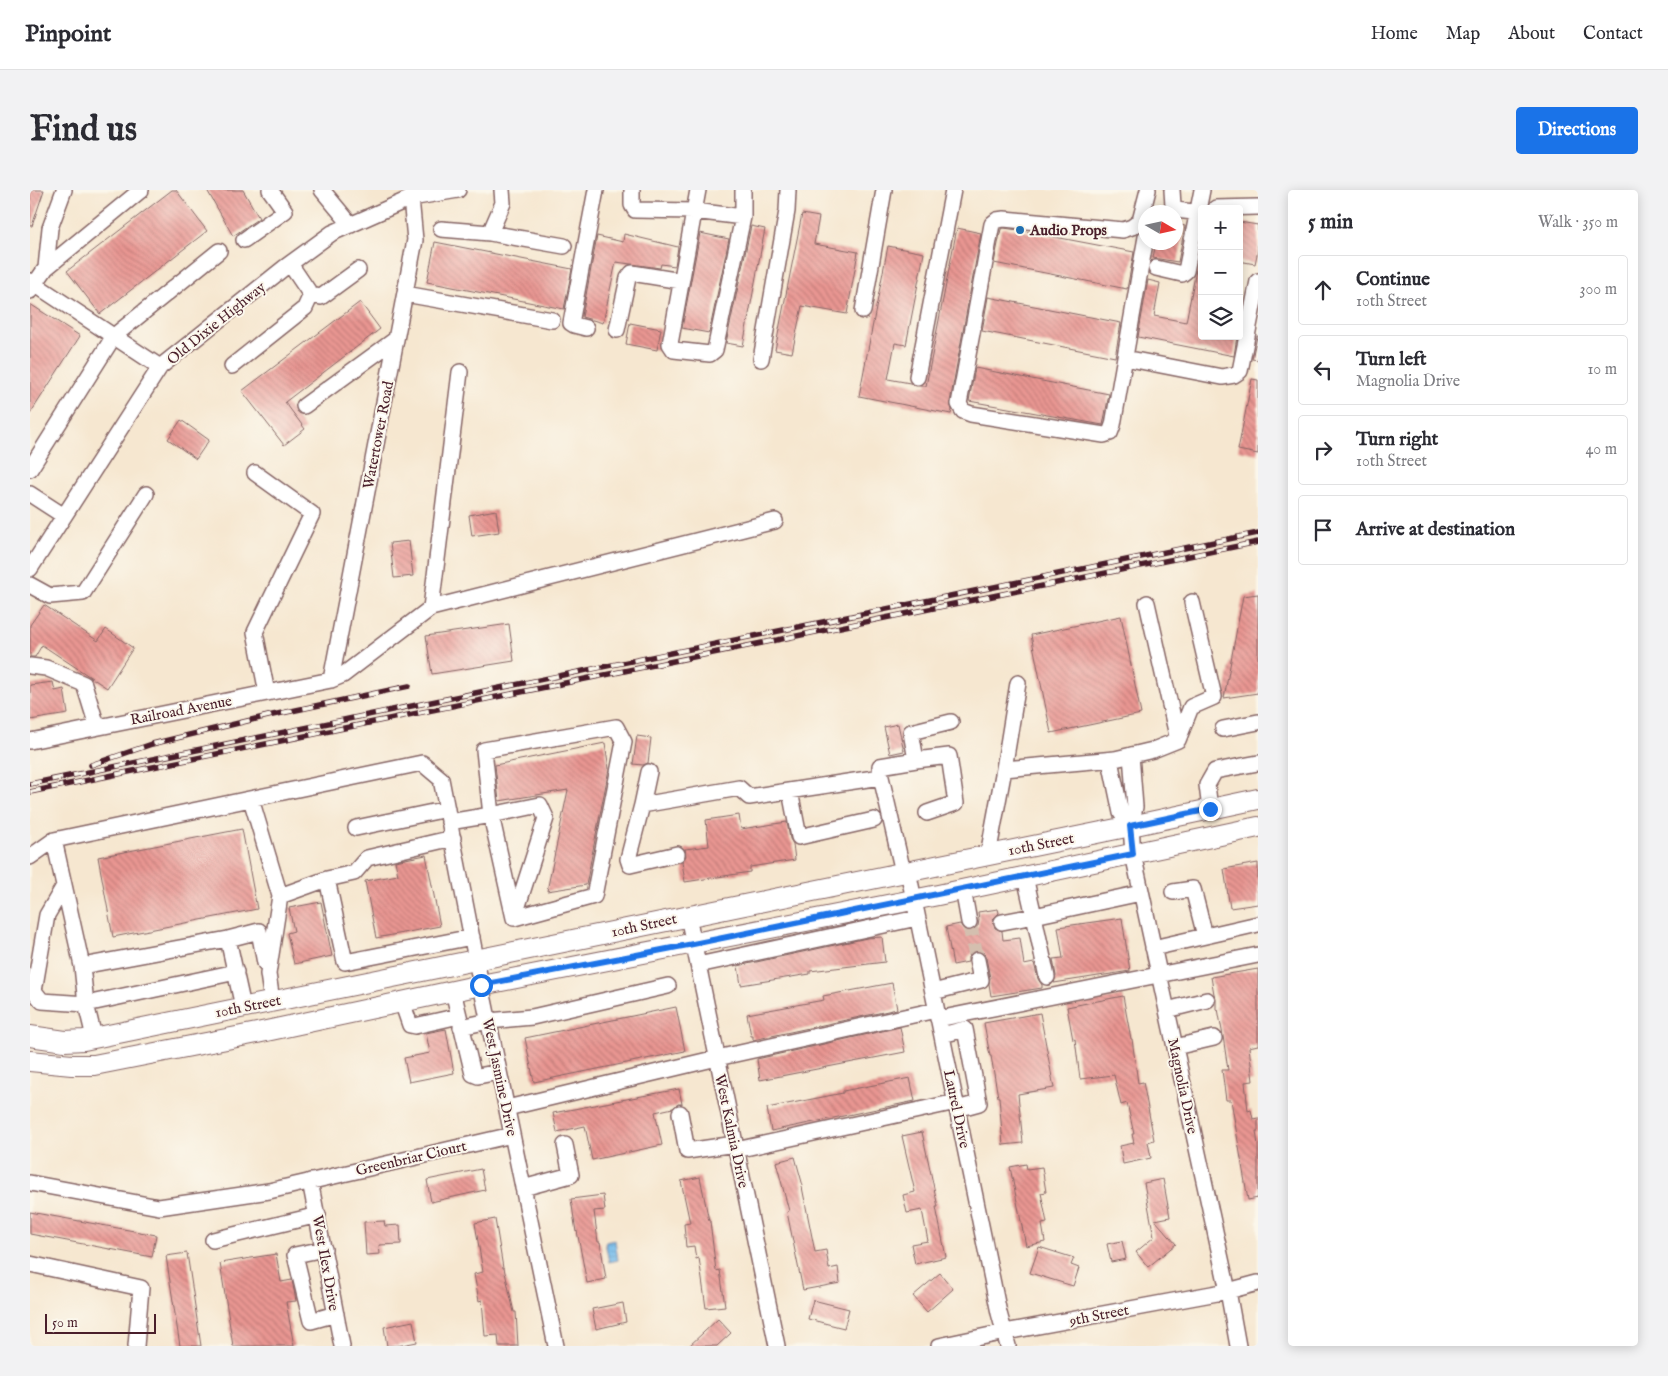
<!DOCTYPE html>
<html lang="en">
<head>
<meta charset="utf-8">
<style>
  :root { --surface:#fff; --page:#f2f2f3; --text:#2b2b33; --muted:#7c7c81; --line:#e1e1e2; --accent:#1a73e8 }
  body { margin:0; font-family:"IM FELL English",serif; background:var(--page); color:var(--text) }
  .controls { position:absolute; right:15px; top:15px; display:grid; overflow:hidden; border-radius:5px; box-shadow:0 2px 12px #0003 }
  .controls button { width:45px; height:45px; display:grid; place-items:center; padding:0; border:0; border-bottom:1px solid var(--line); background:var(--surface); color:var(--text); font:25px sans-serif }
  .compass { position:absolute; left:1108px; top:15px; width:45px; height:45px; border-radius:50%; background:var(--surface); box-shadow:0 2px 12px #0003; rotate:99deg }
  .scale { position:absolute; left:15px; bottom:12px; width:111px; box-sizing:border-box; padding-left:5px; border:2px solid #4a1f2b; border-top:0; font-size:14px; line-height:18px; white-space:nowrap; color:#4a1f2b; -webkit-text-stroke:4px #fbf7ec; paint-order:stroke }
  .stop { position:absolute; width:15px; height:15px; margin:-11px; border:4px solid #1a73e8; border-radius:50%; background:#fff }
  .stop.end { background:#1a73e8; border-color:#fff; box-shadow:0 1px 5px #0008 }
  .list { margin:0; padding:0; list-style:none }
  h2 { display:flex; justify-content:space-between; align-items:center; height:65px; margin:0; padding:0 20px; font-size:21px }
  h2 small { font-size:16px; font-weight:400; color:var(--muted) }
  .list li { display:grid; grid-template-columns:32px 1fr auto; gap:15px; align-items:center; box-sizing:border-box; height:70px; margin:0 10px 10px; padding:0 10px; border:1px solid var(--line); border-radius:5px }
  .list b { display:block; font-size:19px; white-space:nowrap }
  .list p { margin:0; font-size:16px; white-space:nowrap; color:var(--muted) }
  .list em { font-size:16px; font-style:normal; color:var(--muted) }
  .icon { flex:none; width:28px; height:28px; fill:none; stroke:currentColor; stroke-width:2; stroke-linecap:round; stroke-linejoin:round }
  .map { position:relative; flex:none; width:1228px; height:1156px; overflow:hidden; border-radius:5px }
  header { display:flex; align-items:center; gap:30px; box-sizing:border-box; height:70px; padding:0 25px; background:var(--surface); border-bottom:1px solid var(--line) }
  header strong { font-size:24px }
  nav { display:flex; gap:28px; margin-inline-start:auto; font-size:18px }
  .intro { display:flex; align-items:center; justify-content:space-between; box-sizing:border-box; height:120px; padding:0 30px }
  h1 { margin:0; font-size:35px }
  .button { padding:12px 22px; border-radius:5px; background:var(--accent); color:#fff; font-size:18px; font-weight:700 }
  main { display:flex; gap:30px; padding:0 30px }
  aside { flex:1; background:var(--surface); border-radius:5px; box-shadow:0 2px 12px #0003 }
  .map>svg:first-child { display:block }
  .water { fill:url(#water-rules); stroke:#5e6d8b }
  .building { fill:url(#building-back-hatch) }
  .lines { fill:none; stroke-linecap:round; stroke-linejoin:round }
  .minor-tunnel { stroke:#d4bfaf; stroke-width:15; stroke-dasharray:15 8; stroke-linecap:butt }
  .minor-casing { stroke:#866565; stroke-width:18 }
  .major-casing { stroke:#866565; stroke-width:22 }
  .minor { stroke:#fff; stroke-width:15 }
  .major { stroke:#fff; stroke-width:20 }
  .rail-casing { stroke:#4a1f2b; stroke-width:5.5 }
  .rail { stroke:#fbf7ec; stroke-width:4; stroke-dasharray:11; stroke-linecap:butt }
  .route { stroke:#1a73e8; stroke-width:6 }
  .poi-dot { fill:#1f6fb2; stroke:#fbf7ec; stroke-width:2 }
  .labels { text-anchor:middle; stroke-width:4; stroke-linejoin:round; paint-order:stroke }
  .poi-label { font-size:15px; font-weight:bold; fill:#4a1f2b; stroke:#fbf7ec; text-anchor:start }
  .street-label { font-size:15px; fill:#4a1f2b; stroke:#fbf7ec }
</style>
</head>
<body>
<header>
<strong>Pinpoint</strong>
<nav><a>Home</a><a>Map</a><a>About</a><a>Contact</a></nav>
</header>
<div class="intro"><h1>Find us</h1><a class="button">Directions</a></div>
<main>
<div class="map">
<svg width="1228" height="1156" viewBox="0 0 1228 1156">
  <defs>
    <pattern id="water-rules" width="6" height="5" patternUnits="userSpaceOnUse" patternTransform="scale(1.25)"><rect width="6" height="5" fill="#73bbeb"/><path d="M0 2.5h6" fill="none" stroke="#65a0ca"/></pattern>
    <pattern id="building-back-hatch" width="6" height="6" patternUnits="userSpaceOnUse" patternTransform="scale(1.25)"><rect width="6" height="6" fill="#e99692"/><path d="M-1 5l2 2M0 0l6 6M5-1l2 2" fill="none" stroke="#bf7a77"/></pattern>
  </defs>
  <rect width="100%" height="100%" fill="#fbf7ec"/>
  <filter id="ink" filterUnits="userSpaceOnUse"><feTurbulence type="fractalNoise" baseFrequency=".02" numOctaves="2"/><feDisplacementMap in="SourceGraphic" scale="10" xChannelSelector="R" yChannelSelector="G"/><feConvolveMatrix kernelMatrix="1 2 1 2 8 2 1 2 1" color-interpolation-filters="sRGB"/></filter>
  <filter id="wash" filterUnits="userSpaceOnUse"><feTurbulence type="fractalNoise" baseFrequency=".0096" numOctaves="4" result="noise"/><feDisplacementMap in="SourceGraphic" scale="20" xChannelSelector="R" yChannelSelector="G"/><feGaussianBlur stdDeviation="1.12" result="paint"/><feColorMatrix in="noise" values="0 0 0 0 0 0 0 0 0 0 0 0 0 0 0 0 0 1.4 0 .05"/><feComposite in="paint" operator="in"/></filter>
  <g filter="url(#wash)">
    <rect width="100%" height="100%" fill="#f6e7d0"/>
    <path class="water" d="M585,1050L588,1070L579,1072L575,1052Z"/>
    <g id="blocks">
      <path class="building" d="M0,0H14L2,36H0Z
        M142,0H146L177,41L70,124L37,81Z
        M177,0H213L229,28L203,46Z
        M772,24L789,27L784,54L828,62L817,124L772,116L762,163L745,160Z
        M1209,32L1228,35V60L1225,74L1209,71Z
        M1146,34L1155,36L1148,72L1123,68L1126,52H1146Z
        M721,36L735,39L713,156L696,153Z
        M927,38L951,43L920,212L922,220L921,224L829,206L858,56L894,63L876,155L865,153L858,189L880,193L886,196H896Z
        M974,38L988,40L1104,62L1097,99L964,73L971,39Z
        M670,43L699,49L679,143L652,138Z
        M594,44L648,57L645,76L631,74L630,78L586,72L573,133L552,127L567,46L593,52Z
        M1172,50V77L1167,76Z
        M405,52L542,79L534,119L397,92Z
        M1166,80L1172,81V146H1207L1204,166L1108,147L1118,90L1130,93L1124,126L1156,132Z
        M958,107L1091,133L1085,167L952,141Z
        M330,112L350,139L255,212L275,239L254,255L212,201Z
        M0,114L50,146L0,224Z
        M600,133L631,139L627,160L596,154Z
        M1227,146H1228V170L1222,169Z
        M945,178L1079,204L1073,235L939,211Z
        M1222,189L1228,190V264L1208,260Z
        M151,230L179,250L166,269L138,249Z
        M466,320L469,342L442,346L439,325Z
        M379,351L383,386L364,388L360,353Z
        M1228,404V503L1194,508L1213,406Z
        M14,415L68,451L76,439L103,458L77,498L12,455L5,467H0V435Z
        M1091,426L1111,524L1021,543L1001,445Z
        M479,434L484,471L402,484L396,446Z
        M23,492L25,501L34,499L38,524L0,530V495Z
        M868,534L874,561L860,564L854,537Z
        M607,546L621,548L618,573L613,575L603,574Z
        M575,553L579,579L556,695L517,701L538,600L469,611L465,575Z
        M709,625L711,639L757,632L760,649L763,654L765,670L720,677V682L655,692L652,672L656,666L655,659L679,656L676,630Z
        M212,639L227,719L83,747L68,667Z
        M396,665L410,736L346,748L335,691L368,685L365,671Z
        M1228,673V714L1200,718L1194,679Z
        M291,712L302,766L264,774L257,743L264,741L259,718Z
        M968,719L969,723L963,729L965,738L972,741L973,750L990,748L994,775L1004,773L1008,789L1012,795V798L961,806L959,794L960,788L956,768L954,763L950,761H945L938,767V772L923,775L916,737L930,734L935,741H941L948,736L949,730L948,722Z
        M1092,728L1100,781L1024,793L1026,786L1023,769L1033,768L1028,737Z
        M852,747L855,772L780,781V784L711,795L708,776L837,748Z
        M1228,779V855L1219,857L1223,891L1215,892L1218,921L1221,920L1223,929L1228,928V941H1226L1228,955V1008L1218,1010L1201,910H1196L1192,880H1198L1193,846L1188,819L1186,820V808L1184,804L1181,787Z
        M862,793L867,819L723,850V846H721L717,824L794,810L793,806Z
        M1093,806L1101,849H1102L1108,893L1113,892L1124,950L1118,952L1121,968L1093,974L1090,956L1104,953L1102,944H1104L1097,913L1091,915L1084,885L1050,889L1045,849L1043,850L1037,817Z
        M646,817L655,861L504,892L495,848Z
        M1010,823L1024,898L988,904L993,953L973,955L969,907H968L961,866H960L954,833Z
        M870,837L875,862L730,890L727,869Z
        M416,839L424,883L379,892L374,868L400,863L396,843Z
        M880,888L885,911L741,941L737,918L813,903V901Z
        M649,899L652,914H648L643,918L625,922L632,955L562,970L555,936L527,942L523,923Z
        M892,942L908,1017H906L916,1067L885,1074L881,1054L898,1051L892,1020L877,1023L873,1005L885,1002L872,946Z
        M765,967L773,996L772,997L785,1062L796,1060L799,1079L808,1077L810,1093L773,1100L757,1022L759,1021L746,972Z
        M996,974L997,979L1012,977L1016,1002L1011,1003L1017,1033L1012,1034L1015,1052L996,1056L980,977Z
        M451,979L455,1000L401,1012L397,990Z
        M670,987L679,1031H680L686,1081L690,1080L695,1116L676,1118L669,1068L666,1069L664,1056L656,1057L654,1034L660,1033L651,991Z
        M1133,989L1140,1027L1125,1030L1146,1054L1118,1077L1106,1062L1124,1047L1114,993Z
        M573,1005L575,1020L564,1021L568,1052H570L576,1089L557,1093L547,1041L546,1042L541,1009Z
        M0,1022L126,1045L122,1067L0,1044Z
        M465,1029L473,1078H474L484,1122H486L488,1156H469L468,1145L455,1146L452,1110L449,1111L444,1084L453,1082L445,1033Z
        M354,1031L355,1036L370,1035L371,1054L349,1055L350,1064L336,1065L334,1032Z
        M1092,1051L1096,1069L1081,1072L1077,1054Z
        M1009,1057L1044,1068L1041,1075L1049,1078L1043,1096L1000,1083Z
        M157,1063L171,1156H150L136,1066Z
        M246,1064L251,1092L262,1090L266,1111L256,1112L264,1156H203L190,1073Z
        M910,1083L923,1099L897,1122L883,1106Z
        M783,1110L819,1119L814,1138L778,1129Z
        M593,1113L596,1132L566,1139L562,1119Z
        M688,1129L701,1143L687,1156H659Z
        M383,1131L387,1152L367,1156H357L354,1137Z"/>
    </g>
  </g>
  <g filter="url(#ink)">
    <use href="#blocks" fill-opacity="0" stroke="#866565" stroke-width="1"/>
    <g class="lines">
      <path class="minor-tunnel" d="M939,732L947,770"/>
      <g class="minor-casing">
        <path id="minor" d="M292,0L321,35
          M602,0V15L605,20L664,21L713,27
          M668,0L640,154L644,160L680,164L685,160L713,27V0
          M1142,0L1143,16L1145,20L1164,22L1168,21
          M1186,18L1228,17
          M411,39L460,43L473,13L472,0
          M460,43L534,56
          M1116,47L1083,235L1080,243L1074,245L941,224L933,221L929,214L962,34L967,30L974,29L1093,40L1102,37L1110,31L1118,0
          M214,50L255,21L240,0
          M16,78L20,38L34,0
          M1126,78L1152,84L1156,81L1172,0
          M0,91L130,177
          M0,101L16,78L111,0
          M375,104L522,130
          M281,105L291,107L328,80
          M833,121L854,0
          M556,138L544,135L541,133L566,0
          M587,140L598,88L602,83L651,91
          M731,169L757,21L758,0
          M1105,170L1192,187L1204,185L1210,181L1228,91
          M202,176L275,118L281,105L260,74
          M887,187L923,0
          M274,216L366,149
          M0,279L84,146L189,61
          M225,283L282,324L225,442L237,503
          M0,304L34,326
          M0,379L130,177L254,78L302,43L381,8L428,0
          M0,395L20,406L53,403L116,304
          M1117,413L1148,550
          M401,418L745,331
          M0,476L16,478L54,494L67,536
          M301,490L385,50L381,8L383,0
          M988,493L974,579L1085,569L1123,560L1148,550L1161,517L1184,507L1162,412
          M1193,539L1228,532
          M0,551L301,490L313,485L401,418L430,182
          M1101,565L1105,617L1101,636L1103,664L1198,1101L1208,1156
          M886,570L881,542L921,532
          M1080,570L1091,623L1101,636
          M851,587L850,576L886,570L919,566L926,613L897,623
          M760,601L769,647L844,630
          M221,609L250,706
          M612,615L619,582
          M1180,619L1177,595L1185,581L1228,573
          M419,632L461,625L484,728L564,706L594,552L586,537L454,560L461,625L510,615L516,628L484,728
          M326,638L417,619
          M647,664L600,675L598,669L612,615L709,598L719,607L851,587L873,682
          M958,665L974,579
          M0,667L24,650
          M878,681L969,1123L978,1156
          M995,687L1004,726L1111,703
          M297,689L315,772L442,747
          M34,696L17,725L4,801L12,811L56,814L206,782
          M933,699L939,732
          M1143,702L1163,699L1175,746
          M658,726L747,1156
          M972,732L1004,726L1017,787
          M198,749L213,817
          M1123,758L1228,734
          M668,775L887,728
          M52,776L198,749L229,741L235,773
          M423,801L443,884L448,886L469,882
          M903,802L951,790L947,770
          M242,811L238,784L250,706L297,689L324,683L337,668L423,648
          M372,812L380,835L385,836L429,826
          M1137,820L1177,810
          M908,829L1228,765
          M431,837L459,831L502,827L638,796
          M912,845L935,839L949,913L927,919
          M64,847L56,814L52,776L24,650L392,573L411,589L451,795L526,1156
          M1145,857L1184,848
          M477,918L687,868L906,820
          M650,923L657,961L705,954
          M706,960L926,912
          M280,991L312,1156
          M0,993L129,1017L239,1001L482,945
          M493,998L541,985L535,955
          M183,1050L288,1025
          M294,1059L265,1065L281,1131L306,1124
          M0,1074L111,1098L106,1156
          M909,1156L975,1142L1198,1101L1228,1093"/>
      </g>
      <g class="major-casing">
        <path id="major" d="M0,846L35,851L54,850L1101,636L1228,609
          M0,871L42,875H64L227,843L451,795L908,705L1228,637"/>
      </g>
      <use href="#minor" class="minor"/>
      <use href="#major" class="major"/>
      <g class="rail-casing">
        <path id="rail" d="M61,575L122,554L238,526L379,496
          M0,594L1228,343
          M0,602L1228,352"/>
      </g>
      <use href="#rail" class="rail"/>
    </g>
  </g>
  <g class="lines" filter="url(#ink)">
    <path class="route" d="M451,795L663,754L1103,664L1100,636L1180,619"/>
  </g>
  <circle class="poi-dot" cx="990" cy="40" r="5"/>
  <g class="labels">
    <g class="poi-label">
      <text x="1000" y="45">Audio Props</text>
    </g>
    <g class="street-label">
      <text transform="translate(186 133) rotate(-39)" y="5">Old Dixie Highway</text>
      <text transform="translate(348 245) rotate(-79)" y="5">Watertower Road</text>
      <text transform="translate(151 520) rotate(-11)" y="5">Railroad Avenue</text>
      <text transform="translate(1011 654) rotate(-11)" y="5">10th Street</text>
      <text transform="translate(614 735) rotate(-12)" y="5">10th Street</text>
      <text transform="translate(218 816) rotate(-11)" y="5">10th Street</text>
      <text transform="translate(470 887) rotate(78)" y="5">West Jasmine Drive</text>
      <text transform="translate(1153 896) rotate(78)" y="5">Magnolia Drive</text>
      <text transform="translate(927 919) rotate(78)" y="5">Laurel Drive</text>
      <text transform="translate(702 941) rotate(78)" y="5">West Kalmia Drive</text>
      <text transform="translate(381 968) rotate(-13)" y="5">Greenbriar Ciourt</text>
      <text transform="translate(296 1073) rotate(80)" y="5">West Ilex Drive</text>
      <text transform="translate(1069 1125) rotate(-11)" y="5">9th Street</text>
    </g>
  </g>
</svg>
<div class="controls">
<button>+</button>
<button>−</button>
<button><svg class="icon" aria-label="layers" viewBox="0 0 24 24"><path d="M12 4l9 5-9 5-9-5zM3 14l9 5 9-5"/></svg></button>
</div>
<svg class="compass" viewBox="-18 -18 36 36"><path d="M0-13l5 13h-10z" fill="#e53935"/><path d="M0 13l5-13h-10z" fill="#7c7c81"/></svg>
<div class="scale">50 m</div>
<div class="stop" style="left:451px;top:795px"></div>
<div class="stop end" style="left:1180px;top:619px"></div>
</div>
<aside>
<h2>5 min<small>Walk · 350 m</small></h2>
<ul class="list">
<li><svg class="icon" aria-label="ahead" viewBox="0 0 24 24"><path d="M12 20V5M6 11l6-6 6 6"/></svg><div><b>Continue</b><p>10th Street</p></div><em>300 m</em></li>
<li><svg class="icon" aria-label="left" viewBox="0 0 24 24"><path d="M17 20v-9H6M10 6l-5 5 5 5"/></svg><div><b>Turn left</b><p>Magnolia Drive</p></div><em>10 m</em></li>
<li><svg class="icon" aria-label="right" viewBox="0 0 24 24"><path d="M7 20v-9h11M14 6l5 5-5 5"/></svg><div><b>Turn right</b><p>10th Street</p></div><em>40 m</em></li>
<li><svg class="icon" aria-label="arrive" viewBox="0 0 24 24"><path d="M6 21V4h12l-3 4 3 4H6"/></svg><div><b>Arrive at destination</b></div></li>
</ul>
</aside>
</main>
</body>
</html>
